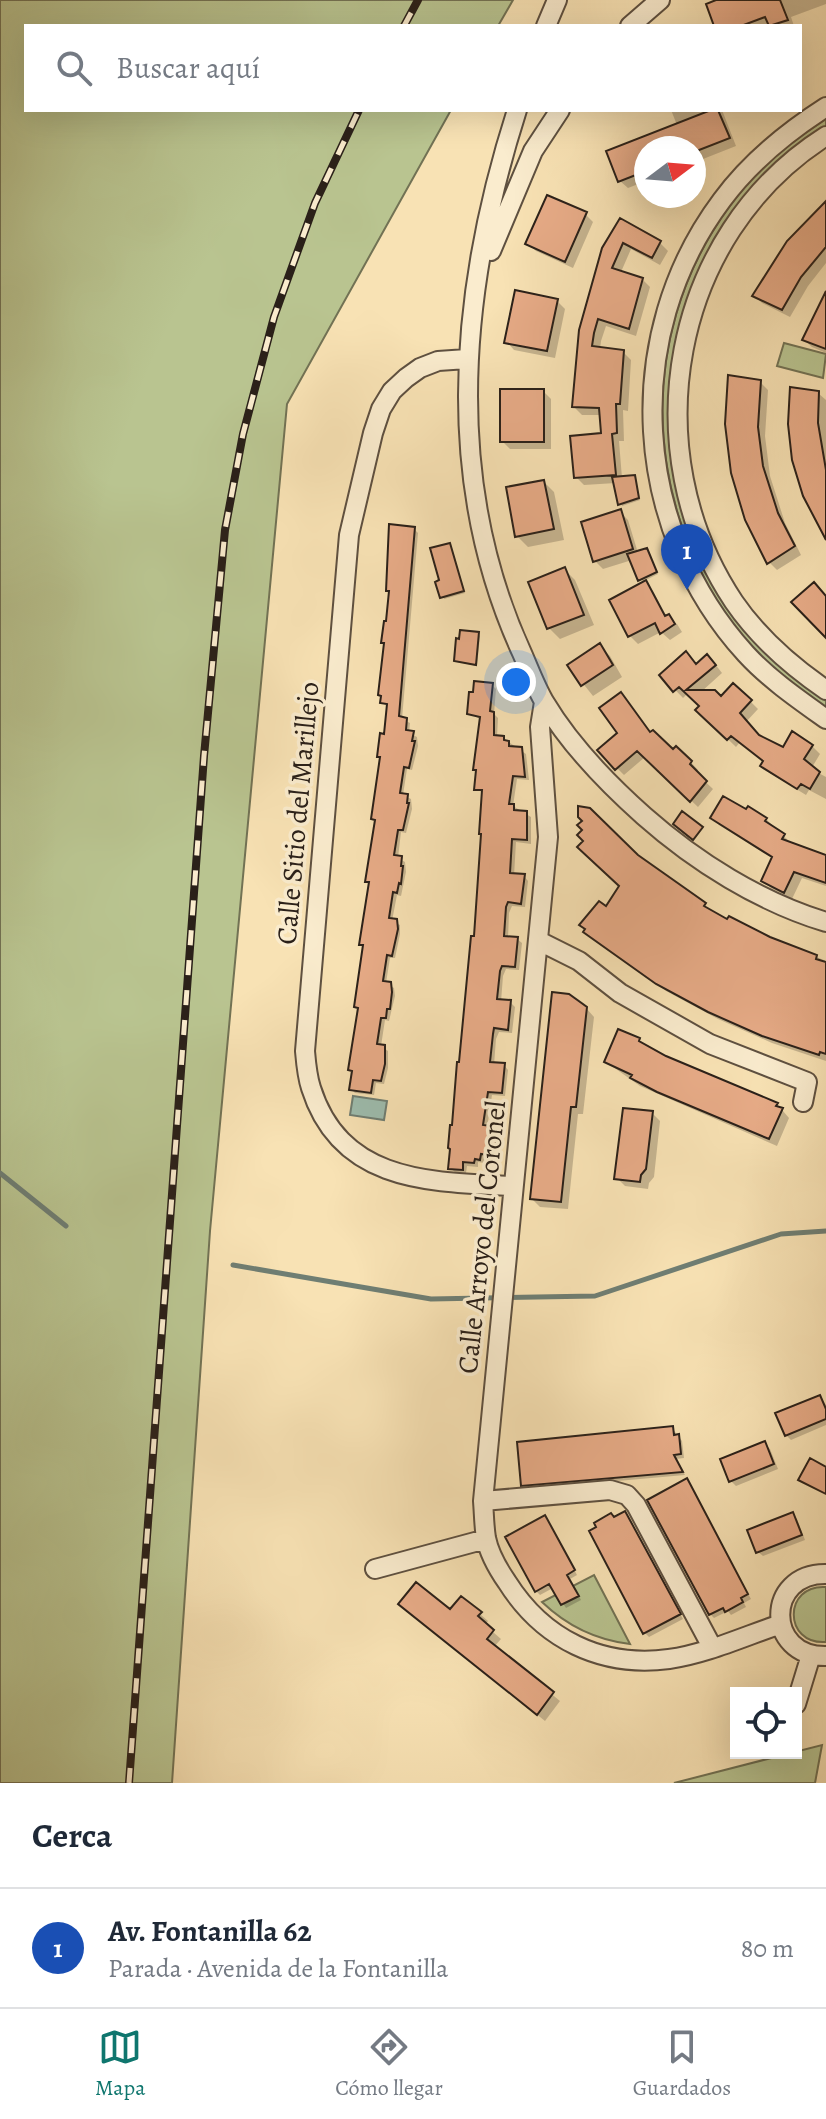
<!DOCTYPE html>
<html lang="es">
<head>
<meta charset="utf-8">
<style>
  :root { --surface:#fff; --page:#f6f6f7; --text:#1f2937; --muted:#747a83; --line:#e0e1e3; --accent:#0f766e }
  body { margin:0; font-family:Alegreya,serif; background:var(--page); color:var(--text) }
  .controls { position:absolute; right:24px; bottom:24px; display:grid; overflow:hidden; border-radius:0px; box-shadow:0 8px 32px #0002 }
  .controls button { width:72px; height:72px; display:grid; place-items:center; padding:0; border:0; border-bottom:2px solid var(--line); background:var(--surface); color:var(--text); font:40px sans-serif }
  .compass { position:absolute; left:634px; top:136px; width:72px; height:72px; border-radius:50%; background:var(--surface); box-shadow:0 8px 32px #0002; rotate:74deg }
  .you { position:absolute; left:516px; top:682px; width:28px; height:28px; margin:-20px; border:6px solid #fff; border-radius:50%; background:#1a73e8; box-shadow:0 0 0 12px #1a73e833 }
  .badge { display:grid; place-items:center; width:52px; height:52px; border-radius:50%; background:var(--accent); color:#fff; font-size:26px; font-weight:700 }
  .pin { position:absolute; translate:-50% -66px; filter:drop-shadow(0 2px 4px #0008) }
  .pin::after { content:''; position:absolute; top:42px; width:28px; height:24px; background:inherit; clip-path:polygon(0 0,100% 0,50% 100%) }
  .list { margin:0; padding:0; list-style:none }
  h2 { display:flex; justify-content:space-between; align-items:center; height:104px; margin:0; padding:0 32px; font-size:34px }
  h2 small { font-size:26px; font-weight:400; color:var(--muted) }
  .list li { display:grid; grid-template-columns:52px 1fr auto; gap:24px; align-items:center; box-sizing:border-box; height:120px; padding:0 32px; border-top:2px solid var(--line) }
  .list b { display:block; font-size:30px; white-space:nowrap }
  .list p { margin:0; font-size:26px; white-space:nowrap; color:var(--muted) }
  .list em { font-size:26px; font-style:normal; color:var(--muted) }
  .icon { flex:none; width:44px; height:44px; fill:none; stroke:currentColor; stroke-width:2; stroke-linecap:round; stroke-linejoin:round }
  .map { position:relative; flex:none; width:826px; height:1783px; overflow:hidden }
  .search { position:absolute; background:var(--surface); box-shadow:0 8px 32px #0002; left:24px; right:24px; top:24px; height:88px; display:flex; align-items:center; gap:20px; box-sizing:border-box; padding:0 28px; border-radius:0px; color:var(--muted); font-size:30px }
  .sheet { height:224px; background:var(--surface) }
  nav { display:flex; justify-content:space-around; align-items:center; box-sizing:border-box; height:112px; border-top:2px solid var(--line); background:var(--surface); font-size:22px; color:var(--muted) }
  nav a { display:grid; justify-items:center; gap:4px }
  nav .on { color:var(--accent) }
  .map>svg:first-child { display:block }
  .green { fill:#b9c490; stroke:#727254; stroke-width:2 }
  .water { fill:#9dbdaf; stroke:#6f7e73; stroke-width:2 }
  .shadow { fill:#0003 }
  .lines { fill:none; stroke-linecap:round; stroke-linejoin:round }
  .stream { stroke:#6f7e73; stroke-width:5 }
  .building { fill:#e7ab87; stroke:#2a2019; stroke-width:2 }
  .street-casing { stroke:#5e5040; stroke-width:22 }
  .street { stroke:#faecce; stroke-width:18 }
  .rail-casing { stroke:#2a2019; stroke-width:8 }
  .rail { stroke:#faecce; stroke-width:5; stroke-dasharray:15; stroke-linecap:butt }
  .labels { text-anchor:middle; stroke-width:7; stroke-linejoin:round; paint-order:stroke }
  .street-label { font-size:28px; fill:#2a2019; stroke:#faecce }
</style>
</head>
<body>
<div class="map">
<svg width="826" height="1783" viewBox="0 0 826 1783">
  <rect width="100%" height="100%" fill="#f8e2b4"/>
  <filter id="stains"><feTurbulence type="fractalNoise" baseFrequency=".0025" numOctaves="4"/><feColorMatrix values="0 0 0 0 .2 0 0 0 0 .09 0 0 0 0 .02 0 0 0 .5 -.17"/></filter>
  <radialGradient id="worn" r=".72"><stop offset=".6" stop-color="#630" stop-opacity="0"/><stop offset="1" stop-color="#630" stop-opacity=".3"/></radialGradient>
  <path class="green" d="M0,0H513L498,26H26V110H451L287,404L210,1231L172,1783H0Z
    M826,119V127C799,145 773,165 752,190C650,309 639,499 741,623C766,653 795,677 826,701V709C792,683 757,658 732,623C636,490 638,310 747,184C769,158 797,138 826,119Z
    M784,343L826,354L823,378L777,366Z
    M594,1575L630,1644C596,1640 567,1626 542,1602Z
    M826,1587V1642C783,1645 783,1584 826,1587Z
    M822,1745L815,1783H674Z"/>
  <path class="water" d="M353,1096L387,1101L384,1120L350,1115Z"/>
  <path class="shadow" d="M721,0H826V4L791,17L794,26H717Z
    M671,110H722L736,146L698,161L703,172L694,175V148H646V181L628,188L620,181L608,152L677,125Z
    M826,206V263L808,286L790,317L762,303L755,296Z
    M585,214L593,222L573,268L536,251L528,244Z
    M620,221L660,243L668,251L660,265L631,249L621,272L642,279L650,287L636,336L606,326L601,341L600,349L623,352L631,360L628,411L623,410L624,441H619L622,478L636,479L640,500L622,506L616,483L584,485L576,477L603,435L601,415H582L574,407Z
    M826,299V353L812,347L804,340Z
    M557,301L565,309L555,358L514,350L507,342Z
    M760,382L768,390L765,436L770,476L785,523L801,555L777,570L769,562L741,504Z
    M543,391L551,399V449H510L502,441Z
    M818,393L826,400V532L799,478Z
    M544,482L554,492L564,540L528,547L517,536Z
    M620,512L628,520L638,553L648,552L658,574L644,581L653,591L667,617L677,624L682,632L670,640L661,632L638,644L630,636L644,584L632,560L603,569L595,561Z
    M414,529L418,533L402,719L410,723L409,733L417,737L418,746L412,770L407,769L403,795L411,799L412,809L406,833L401,832L398,858L405,862L406,872L401,896L397,895L392,921L400,925V934L395,958H390L386,983L394,988L395,996L389,1021L385,1020L381,1046L388,1051V1068L384,1084L376,1083L374,1095L355,1093L351,1089L354,1073L350,1070L359,1010L356,1007L365,947L362,944L371,885L367,881L382,759L379,756L385,736L389,706L382,702L391,593L388,590Z
    M451,547L465,593L444,599L441,582Z
    M565,570L575,580L594,625L560,639L549,628L531,584Z
    M478,634L480,636L477,666L458,662L456,660Z
    M600,646L610,656L622,677L593,696L569,666Z
    M715,664L722,673L701,692L721,699L751,702L758,709L746,722L759,737L784,749L793,734L812,746L820,754L811,769L826,777V799L809,790L806,795L770,773L762,766L765,761L740,742L736,747L698,710L702,706L688,693L683,698L661,675L697,666Z
    M492,685L496,689L494,714L498,718L497,737L503,738L526,754L529,780L517,779L513,806L531,817V844L516,842L514,876H524L528,881L525,907L512,906L509,913L508,939H517L522,943L519,970L506,969L503,976L501,1002H510L515,1007L512,1033L499,1032L496,1039L494,1065H504L508,1070L505,1096L492,1095L487,1128L497,1129L502,1133L498,1159L485,1158L484,1163L478,1162V1167L467,1166L466,1173L455,1172L450,1168L475,939L484,793L476,789L482,720L469,713Z
    M651,734L674,752L687,758L698,770L695,772L713,789L698,807L645,757L624,775L617,768Z
    M712,818L766,819L791,843L826,857V886L802,878L792,899L771,888L763,881L774,859L719,825Z
    M636,856L713,913L826,961V1061L772,1043L718,1019L666,991L586,932L606,909Z
    M586,1008L594,1017L583,1114H578L568,1209L540,1207L532,1199Z
    M639,1040L647,1048L777,1104L789,1118L777,1146L640,1086L606,1062Z
    M652,1113L660,1121L654,1177L649,1183L648,1189L625,1186L617,1178Z
    M820,1397L826,1405V1425L791,1440L786,1435Z
    M672,1428L682,1441L684,1458L676,1459L685,1475L527,1489L523,1485Z
    M765,1444L770,1449L778,1469L736,1486L731,1481Z
    M690,1485L751,1599L744,1603L746,1607L731,1615L728,1611L714,1618L710,1614Z
    M625,1514L683,1619L649,1637L645,1633L615,1519Z
    M792,1514L797,1519L805,1540L763,1556L758,1552Z
    M549,1522L577,1575L570,1579L581,1600L566,1608L553,1588L540,1595L536,1591Z
    M408,1611L480,1614L488,1621L485,1625L501,1639L494,1647L560,1701L545,1721Z"/>
  <g class="lines">
    <path class="stream" d="M0,1173L66,1226
      M233,1265L431,1299L595,1296L781,1234L826,1231"/>
  </g>
  <path class="building" d="M716,0H780L788,20L769,26L765,17L741,26H714L706,4Z
    M711,110H718L730,138L694,152V148H646V171L618,182L606,151Z
    M547,195L587,212L565,262L525,244Z
    M826,201V247L801,277L782,310L752,296L787,241Z
    M620,218L661,241L652,258L623,243L612,268L643,278L629,329L598,319L594,333L592,346L624,350L620,404H616L617,433L612,434L616,475L574,478L570,436L601,433L599,408L572,407L579,330L602,248Z
    M515,290L558,299L547,351L504,343Z
    M826,291V349L802,340Z
    M728,375L761,380L758,427L763,466L778,513L795,546L767,564L745,520L731,473L725,424Z
    M790,387L819,391L818,423L826,470V540L803,496L792,460L788,424Z
    M500,389H544V442H500Z
    M635,475L639,498L618,505L612,477Z
    M544,480L554,529L515,537L506,487Z
    M621,509L633,549L593,562L581,522Z
    M389,524L415,527L399,716L407,718L406,730L414,731L412,741H415L409,768L404,767L400,793L408,794L407,803H409L403,830H398L394,855L402,856L401,866H403L401,884L399,883L397,893L393,892L389,918L397,919L398,929L392,956L387,955L383,981L391,982L392,992L390,1009H387L386,1018H381L377,1044L385,1045V1064L381,1081L373,1080L371,1093L349,1090L352,1071L348,1070L358,1008L354,1007L363,945H359L369,882H365L375,820L371,819L380,757H377L380,733L384,734L387,704L380,703L381,696L378,695L384,643H381L384,621H386L389,591H386Z
    M450,543L464,591L440,598L435,582L439,580L430,548Z
    M647,548L657,572L638,581L627,554Z
    M565,567L584,615L547,629L528,582Z
    M646,580L665,616L669,614L675,624L660,634L655,623L628,637L609,600Z
    M814,582L826,596V638L791,602Z
    M460,630L479,632L476,665L454,661L456,638L459,639Z
    M600,643L613,665L581,686L567,665Z
    M686,651L696,664L707,654L716,665L686,690H715L721,696L733,683L752,700L740,713L759,735L783,747L792,731L813,745L804,759L820,772L810,789L801,784L797,789L760,766L763,761L731,736L727,740L695,710L699,706L679,687L673,692L659,675Z
    M474,681L493,683L490,711L494,712V735L504,736V740L509,741V746L522,747L525,777L513,776L509,804H514V810L527,811V840L512,839L510,873L525,874L521,904L508,902L506,907L504,936L518,937L515,967L502,966L500,971L497,999L511,1000L508,1030L494,1028L493,1034L490,1062L505,1063L502,1093L488,1092L483,1125L498,1127L494,1156L481,1154L480,1160L475,1159L474,1163L463,1162V1170L448,1169L450,1149L448,1148L450,1125H452L457,1062H459L471,936H474L481,834H479L482,790H474L476,770H473L480,717L467,714L469,692H473Z
    M621,692L650,732L653,730L673,749L676,746L692,761L690,764L707,781L690,802L637,751L615,770L597,750L617,733L599,708Z
    M723,796L746,809L748,806L767,818L765,821L785,834L782,839L826,855V883L794,872L784,893L761,881L772,857L710,818Z
    M578,806L590,808L638,855L706,903L704,906L727,919L729,916L770,937L817,955L816,959L826,962V1054L820,1052L819,1055L762,1036L708,1012L656,984L583,932L585,929L579,925L599,901L606,906L619,886L577,847L583,841L577,835L582,830L577,825L582,821L578,817Z
    M682,811L703,827L693,840L673,824Z
    M552,992L569,994L587,1007L576,1107H571L561,1202L530,1199Z
    M618,1029L640,1038L639,1041L666,1056L778,1103L776,1106L783,1108L769,1139L657,1092L630,1078L632,1075L604,1062Z
    M623,1108L653,1111L646,1169L641,1175L640,1182L614,1179Z
    M820,1395L826,1409V1419L785,1436L775,1413Z
    M673,1426L674,1435L679,1434L681,1454L674,1455L683,1472L521,1486L517,1442Z
    M765,1441L774,1464L729,1482L720,1459Z
    M810,1458L826,1467V1494L798,1480Z
    M687,1478L748,1594L741,1598L743,1602L725,1612L723,1608L709,1615L647,1500Z
    M625,1511L681,1614L643,1634L589,1531L596,1527L594,1523L611,1513L614,1517Z
    M793,1512L802,1535L756,1553L747,1530Z
    M545,1515L575,1570L567,1575L579,1596L561,1605L549,1584L535,1592L505,1537Z
    M416,1582L450,1609L461,1596L482,1612L478,1616L494,1630L487,1639L554,1692L537,1715L398,1604Z"/>
  <g class="lines">
    <g class="street-casing">
      <path id="street" d="M546,26L557,0
        M630,26L660,0
        M826,107C787,132 750,162 722,200C620,336 632,529 746,654C769,679 798,699 826,719
        M517,110C460,288 442,479 522,653C529,669 536,688 545,703C570,745 607,783 644,816C696,862 760,902 826,922
        M826,136C670,235 633,451 734,602C758,637 791,666 826,690
        M491,251L533,151L560,110
        M467,359L438,361L420,368L406,378L392,391L381,409L373,433L349,535L305,1051C306,1063 307,1076 311,1088C341,1183 430,1182 513,1186
        M544,702L540,727L548,837L483,1501C484,1513 484,1526 486,1538C489,1553 498,1569 507,1582C543,1639 601,1668 669,1659C706,1654 745,1636 781,1624
        M539,941L579,961L620,993L710,1044L807,1082L803,1102
        M483,1501L610,1490L627,1495L636,1505L712,1647
        M375,1569L486,1539
        M826,1574C765,1573 765,1657 826,1656
        M796,1704L811,1655"/>
    </g>
    <use href="#street" class="street"/>
    <g class="rail-casing">
      <path id="rail" d="M404,26L418,0
        M129,1783L204,756L225,530L243,434L274,317L315,203L359,110"/>
    </g>
    <use href="#rail" class="rail"/>
  </g>
  <g class="labels">
    <g class="street-label">
      <text transform="translate(297 813) rotate(-85)" y="10">Calle Sitio del Marillejo</text>
      <text transform="translate(481 1237) rotate(-84)" y="10">Calle Arroyo del Coronel</text>
    </g>
  </g>
  <rect width="100%" height="100%" filter="url(#stains)"/>
  <rect width="100%" height="100%" fill="url(#worn)"/>
</svg>
<div class="controls">
<button><svg class="icon" aria-label="locate" viewBox="0 0 24 24"><circle cx="12" cy="12" r="6"/><path d="M12 2v4M12 18v4M2 12h4M18 12h4"/></svg></button>
</div>
<svg class="compass" viewBox="-18 -18 36 36"><path d="M0-13l5 13h-10z" fill="#e53935"/><path d="M0 13l5-13h-10z" fill="#747a83"/></svg>
<div class="you"></div>
<div class="pin badge" style="left:687px;top:590px;background:#1a4fb4">1</div>
<div class="search"><svg class="icon" aria-label="search" viewBox="0 0 24 24"><circle cx="10" cy="10" r="6"/><path d="M15 15l6 6"/></svg>Buscar aquí</div>
</div>
<section class="sheet">
<h2>Cerca<small></small></h2>
<ul class="list">
<li><span class="badge" style="background:#1a4fb4">1</span><div><b>Av. Fontanilla 62</b><p>Parada · Avenida de la Fontanilla</p></div><em>80 m</em></li>
</ul>
</section>
<nav>
<a class="on"><svg class="icon" aria-label="map" viewBox="0 0 24 24"><path d="M3 6l6-2 6 2 6-2v14l-6 2-6-2-6 2zM9 4v14M15 6v14"/></svg>Mapa</a>
<a><svg class="icon" aria-label="directions" viewBox="0 0 24 24"><path d="M12 3l9 9-9 9-9-9zM9 14v-3h6M13 9l2 2-2 2"/></svg>Cómo llegar</a>
<a><svg class="icon" aria-label="saved" viewBox="0 0 24 24"><path d="M7 4h10v16l-5-4-5 4z"/></svg>Guardados</a>
</nav>
</body>
</html>
